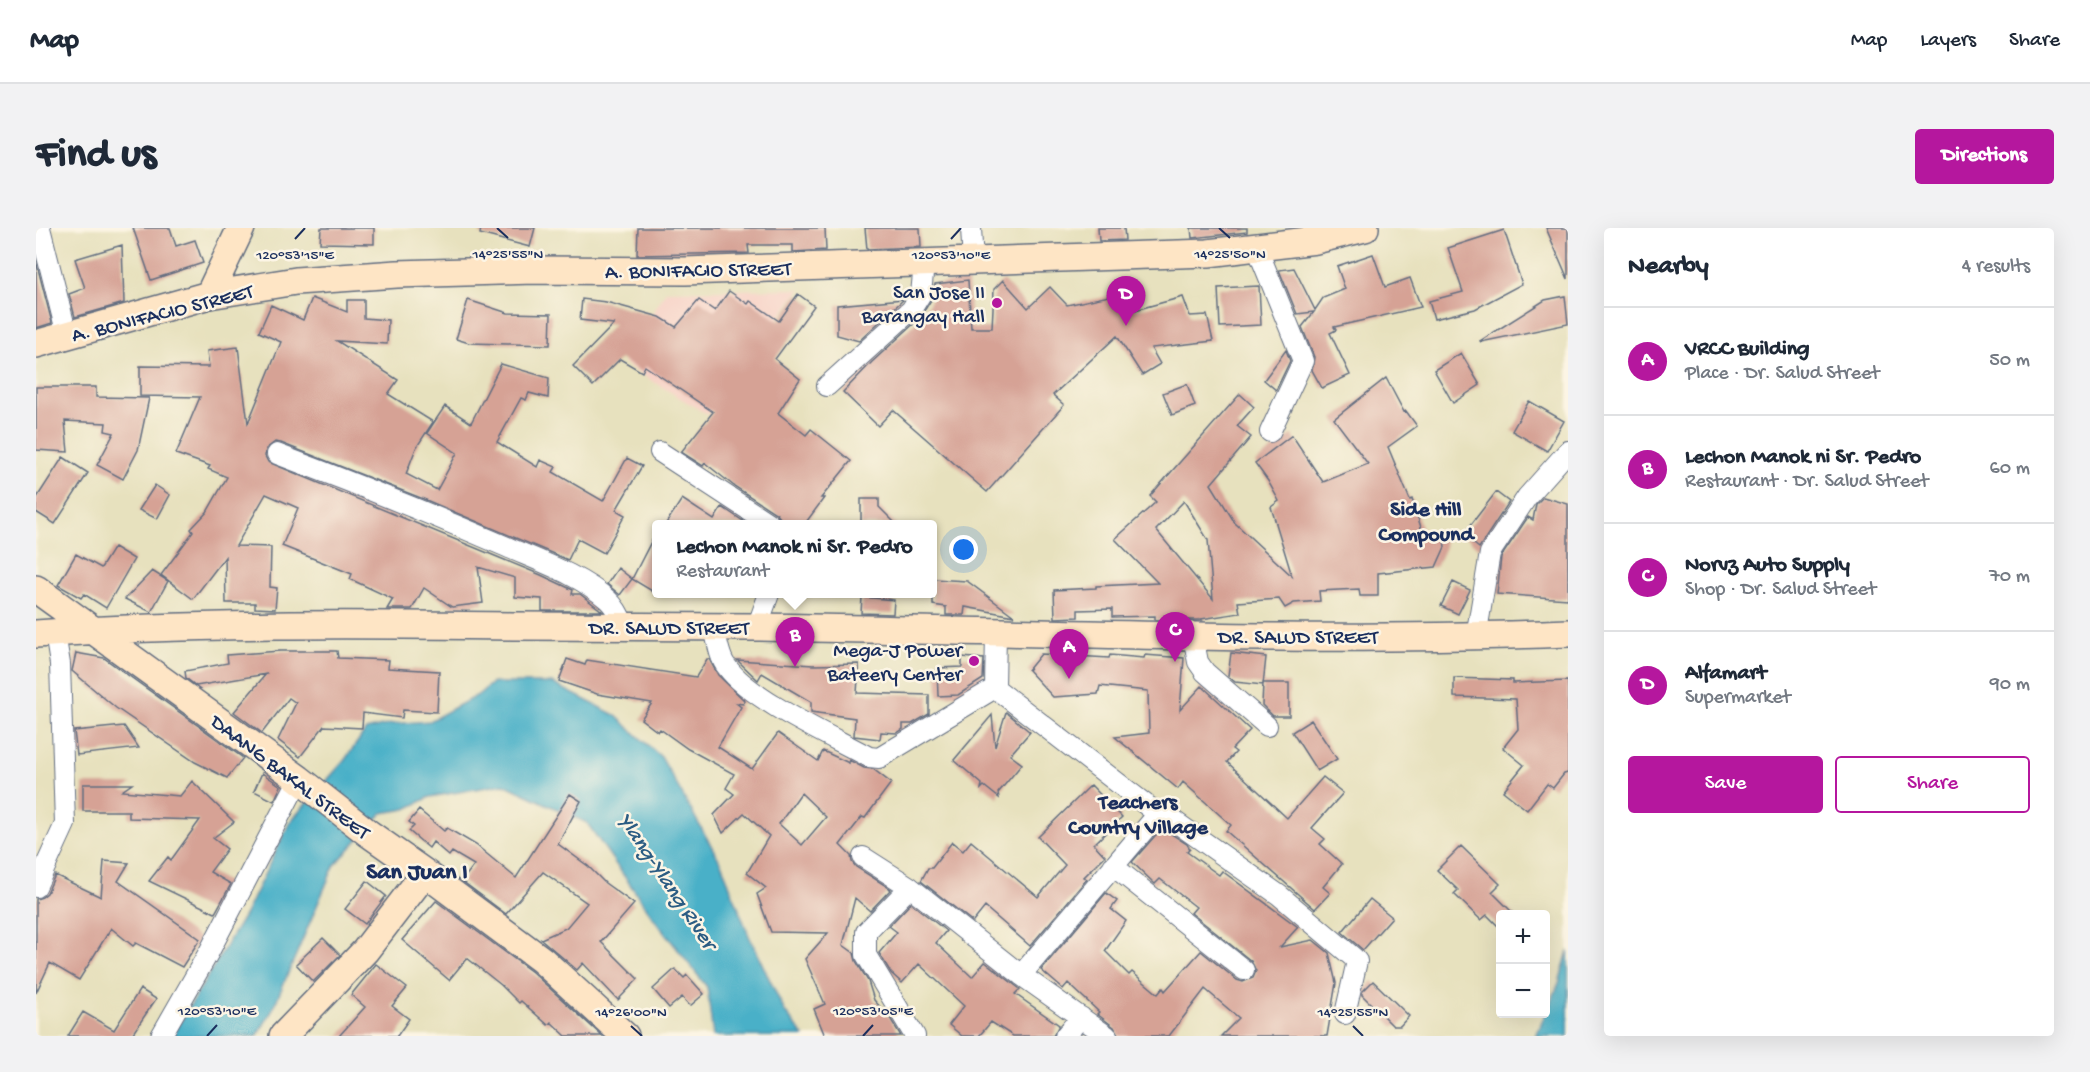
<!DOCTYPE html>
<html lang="en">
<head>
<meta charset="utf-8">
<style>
  :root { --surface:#fff; --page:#f2f2f3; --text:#1f2937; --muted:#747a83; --line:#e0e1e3; --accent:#b5179e }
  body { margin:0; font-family:"Gochi Hand",sans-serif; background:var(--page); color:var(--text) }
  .controls { position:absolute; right:18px; bottom:18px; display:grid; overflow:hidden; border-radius:6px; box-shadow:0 6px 24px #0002 }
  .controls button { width:54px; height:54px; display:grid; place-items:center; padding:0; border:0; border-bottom:2px solid var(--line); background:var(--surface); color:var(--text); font:30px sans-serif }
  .you { position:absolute; left:928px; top:322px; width:21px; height:21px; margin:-15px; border:4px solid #fff; border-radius:50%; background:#1a73e8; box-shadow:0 0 0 9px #1a73e833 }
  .badge { display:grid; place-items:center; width:39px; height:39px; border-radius:50%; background:var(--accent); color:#fff; font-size:20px; font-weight:700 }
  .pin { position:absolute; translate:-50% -50px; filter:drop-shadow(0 2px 3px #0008) }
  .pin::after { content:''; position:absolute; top:32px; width:21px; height:18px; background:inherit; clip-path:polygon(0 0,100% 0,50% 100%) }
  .popup { position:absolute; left:616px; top:292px; width:285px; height:78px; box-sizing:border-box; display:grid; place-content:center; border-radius:6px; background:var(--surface); filter:drop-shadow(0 2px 4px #0005); font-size:20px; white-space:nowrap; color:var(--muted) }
  .popup b { font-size:22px; color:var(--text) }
  .popup::after { content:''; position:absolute; left:50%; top:100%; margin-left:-12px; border:12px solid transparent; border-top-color:var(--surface) }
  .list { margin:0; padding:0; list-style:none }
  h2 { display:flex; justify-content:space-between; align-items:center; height:78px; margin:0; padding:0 24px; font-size:26px }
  h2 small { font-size:20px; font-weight:400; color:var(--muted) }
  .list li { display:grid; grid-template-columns:39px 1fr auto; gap:18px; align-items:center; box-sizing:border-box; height:108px; padding:0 24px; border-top:2px solid var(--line) }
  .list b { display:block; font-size:22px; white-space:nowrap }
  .list p { margin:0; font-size:20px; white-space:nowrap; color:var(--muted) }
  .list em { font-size:20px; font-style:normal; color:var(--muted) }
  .actions { display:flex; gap:12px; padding:18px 24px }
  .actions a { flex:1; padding:14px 0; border:2px solid var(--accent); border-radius:6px; text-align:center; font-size:21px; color:var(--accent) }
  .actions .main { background:var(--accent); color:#fff }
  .map { position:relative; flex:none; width:1532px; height:808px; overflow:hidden; border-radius:6px }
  header { display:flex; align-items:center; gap:36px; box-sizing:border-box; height:84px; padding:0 30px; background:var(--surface); border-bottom:2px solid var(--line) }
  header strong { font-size:28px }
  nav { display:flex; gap:33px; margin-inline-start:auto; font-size:21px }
  .intro { display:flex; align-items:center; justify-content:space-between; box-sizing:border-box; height:144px; padding:0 36px }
  h1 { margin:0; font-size:42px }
  .button { padding:15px 27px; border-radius:6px; background:var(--accent); color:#fff; font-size:21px; font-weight:700 }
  main { display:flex; gap:36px; padding:0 36px }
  aside { flex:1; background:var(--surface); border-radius:6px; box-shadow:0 6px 24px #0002 }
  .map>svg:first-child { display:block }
  .built { fill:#f7d1c6 }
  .water { fill:#49b0c8; stroke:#327093; stroke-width:1.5 }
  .building { fill:#d6a295; fill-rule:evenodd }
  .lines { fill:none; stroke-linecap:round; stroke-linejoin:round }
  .street-casing { stroke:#626d80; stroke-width:22 }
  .secondary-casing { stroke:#626d80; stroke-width:30 }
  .street { stroke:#fff; stroke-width:20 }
  .secondary { stroke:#fee5c5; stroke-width:27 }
  .ticks { fill:none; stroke:#1b2f5e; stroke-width:2 }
  .poi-dot { fill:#b5179e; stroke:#fcf5e5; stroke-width:2 }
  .labels { text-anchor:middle; stroke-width:5; stroke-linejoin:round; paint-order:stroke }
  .street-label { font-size:21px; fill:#1b2f5e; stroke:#fcf5e5 }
  .poi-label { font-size:21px; fill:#1b2f5e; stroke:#fcf5e5; text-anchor:end }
  .neighbourhood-label { font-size:22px; font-weight:bold; fill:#1b2f5e; stroke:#fcf5e5 }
  .water-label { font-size:22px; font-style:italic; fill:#2b5c83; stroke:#fcf5e5 }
  .quarter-label { font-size:24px; font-weight:bold; fill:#1b2f5e; stroke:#fcf5e5 }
  .ticks-label { font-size:15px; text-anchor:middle; fill:#1b2f5e; stroke:#fcf5e5; stroke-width:5; stroke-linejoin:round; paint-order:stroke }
</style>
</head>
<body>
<header>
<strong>Map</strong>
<nav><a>Map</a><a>Layers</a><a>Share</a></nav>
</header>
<div class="intro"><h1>Find us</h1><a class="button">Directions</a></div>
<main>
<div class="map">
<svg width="1532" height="808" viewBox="0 0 1532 808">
  <rect width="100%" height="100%" fill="#fcf5e5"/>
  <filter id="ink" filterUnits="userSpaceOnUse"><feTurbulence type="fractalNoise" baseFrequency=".0167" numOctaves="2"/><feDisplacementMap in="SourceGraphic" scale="12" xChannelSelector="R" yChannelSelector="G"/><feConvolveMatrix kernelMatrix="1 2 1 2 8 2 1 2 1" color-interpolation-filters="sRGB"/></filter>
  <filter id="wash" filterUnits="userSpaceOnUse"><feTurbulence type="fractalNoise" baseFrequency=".008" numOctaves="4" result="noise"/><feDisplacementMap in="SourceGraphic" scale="24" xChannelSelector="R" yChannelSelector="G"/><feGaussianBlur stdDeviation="1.35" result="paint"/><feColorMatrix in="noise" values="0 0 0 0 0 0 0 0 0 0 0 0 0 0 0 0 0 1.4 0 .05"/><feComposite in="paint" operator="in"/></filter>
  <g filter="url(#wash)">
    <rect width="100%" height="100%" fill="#e7e1be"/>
    <path class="built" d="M764,61L672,187L587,135L630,63Z"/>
    <path class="water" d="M456,455H516L579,487L625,529L685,635L713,708L749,784L768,808H677L671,759L619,692L551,595L468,556L394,569L370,581L346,585L298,638L236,783L221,808H136L209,686L254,594L308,533L330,502L355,496L394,493L442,467Z
      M1532,723V808H1500L1523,755Z"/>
    <g id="blocks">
      <path class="building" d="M97,0H134L140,18L159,12L167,35L115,52Z
        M285,0H338V16L284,15Z
        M445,0H499L494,19L444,6Z
        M602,0H789L790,22L757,24V17H712L713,25L601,27Z
        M829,0H884L885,19L831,21Z
        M1062,0H1088L1089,12L1063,13Z
        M1155,0H1211V4L1156,10Z
        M1510,0H1532V51Z
        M1468,2L1486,56L1439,81L1398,91L1393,73L1427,64L1412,20Z
        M86,17L88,75L39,89L33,66L49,60L39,31Z
        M1337,26L1349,59L1374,50L1385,79L1298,99L1300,102L1294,105L1314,147L1286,160L1276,142L1278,129L1266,99L1278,84L1261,86L1243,42L1258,40L1279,82L1287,70L1309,61L1301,38Z
        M0,33L16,95L0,100Z
        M932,52L935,100H956L958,61L967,52L992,80L1014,59L1031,77L1092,64L1099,82L1147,69L1154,88L1171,87L1177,113L1115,120L1124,136L1106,147L1081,108L1017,167L1028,177L951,264L857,182L842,198L807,164L836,134L883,91L895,72L899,56Z
        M1223,58L1225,97L1184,99L1182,60Z
        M693,63L712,76L714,73L743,93L762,66L778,78L739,131L764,151L742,185L770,207L775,201L815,233L785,270H788L768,297H746L744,290L741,286L698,258L669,235L667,238L645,224L677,184L609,138L606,144L584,131L557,158L537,138L578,96L544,92L546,71L570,74L624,89L640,99L663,72L679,83Z
        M1529,68L1532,96L1445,114L1444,113L1509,72Z
        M276,70L311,84V72H328V90L352,92L351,116L301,113L362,152L352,166L397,194L380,220L370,246L401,262L421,225L391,205L409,178L435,195L465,136L513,150L512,170L493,165L490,172L485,170L461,214L501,239L504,232L520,239L517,244L567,273L591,230L606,238L580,282L589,287L568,325L542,311L532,332L390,272L245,215L239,214L230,221L229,228L232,234L505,347L537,362L536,366H544L566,383H506V371L479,369V350L442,339L447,375L416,379L388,360L376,381H351L357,371L314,351L316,346L246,318L262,280L230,266L200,318L235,319L234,359L241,360L239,381L219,380V375H190L189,329L157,371L125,347L157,304L155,301L171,284L191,249L172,241L174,238L140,226L164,169L104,168V138L173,139L171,123L202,119L212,195L245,114L223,104L235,77L267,92Z
        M868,71L823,113L801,107V77Z
        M432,72L472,85L515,86L514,117L433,115L420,111Z
        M1250,122L1254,133L1240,162L1228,152Z
        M1425,125L1444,157L1417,175L1398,142Z
        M1350,150L1368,184L1370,183L1381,198L1352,219L1374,272L1376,271L1387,306L1407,304L1409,319L1400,339L1342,345V368H1324L1323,361L1283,363L1284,373L1258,375L1249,380L1243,371L1202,374L1204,385L1165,391L1166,392H1119V388L1076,389V381L1042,382V389L1019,390L1018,362L1060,360V358L1122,355L1079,311L1120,274L1114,268L1204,166L1218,179L1201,198L1215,209L1175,256L1199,295L1256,348L1235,279L1243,273L1232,253L1219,235L1256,207L1287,254L1332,236L1298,191ZM1148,273L1172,312L1177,371L1120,302Z
        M1151,156L1159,178L1136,187L1127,165Z
        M0,159H60V169L113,170L102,222L87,251L61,237L78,205L69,203L70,195L29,193L32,224L0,222Z
        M1493,173L1528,193L1511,223L1476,203Z
        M27,229L52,245L19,296L0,284V271Z
        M119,257L134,267L121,291L103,282Z
        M1460,264L1473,274L1443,320L1427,307Z
        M1507,269L1532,276V371L1461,366L1465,329L1492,289L1497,292L1500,276Z
        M646,271L678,292L686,279L713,297H629Z
        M825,271H843V279L861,297H825Z
        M621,302V366L596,351Z
        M78,319L98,331L70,380L48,366L45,370L22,357L40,326L65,340Z
        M582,340L596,351L584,367L571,356Z
        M116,343L132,353L115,384L89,371Z
        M897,351L931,353L978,388L929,379L928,387H910V379L897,377Z
        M1417,354L1434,362L1422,386L1405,378Z
        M826,369L858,372L857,386L825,385Z
        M244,423H301L302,430L353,432L352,440L403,443L401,484L367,482L366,490L327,485L326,500L288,498L264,529L242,512L260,475L253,470L226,505L198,484L230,446L160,458L150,450L149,443L192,435L191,427Z
        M40,425L68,430L207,530L191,550L159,534L80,480L36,443Z
        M1195,425L1230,429L1227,457L1199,454L1192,448Z
        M1005,426L1073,430L1074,427L1108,430L1109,427L1148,430L1144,482L1166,458L1214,502L1196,521L1200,524L1191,534L1251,590L1287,549L1307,565L1276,600L1289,611L1284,616L1306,636L1287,659L1294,665L1279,681L1190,603L1195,597L1147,554L1142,561L1079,509L1113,505L1112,463L1064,458L1062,466L1017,469L992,442Z
        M926,429L948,431L947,451L922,467L902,468L901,440L926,439Z
        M531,431L549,437L551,432L660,449L671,431H673L682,447L709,473L707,476L700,475L705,479L682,519L716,541L742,505L782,533L787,523L813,535V532L828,540L837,541L855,555L829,590L826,589L804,617L815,628L816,634L820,639L855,661L834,683L819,670L807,717L818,725L820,733L832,753L838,772L854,790L865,808H789L778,781L789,776L769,731L792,705L735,704L721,666L730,660L711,645L733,608L708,585L687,605L678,587L698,566L690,560L698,546L652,521L624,501L622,504L605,491L616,475L561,466L523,453ZM765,565L790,589L766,617L743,596Z
        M701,432L777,437L823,436L821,465L893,467V486L876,496H867V501L861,505L845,504L844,511L818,508L819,490L775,484V474L726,445L722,452Z
        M1418,450L1477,452V455L1532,453V545L1528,546L1517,560L1511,556L1491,582L1467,563L1488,537L1467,520L1482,501L1480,471L1418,469Z
        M1227,455H1253V488H1237L1226,477Z
        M970,484L994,504L974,527L986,536L962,565L963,570L948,558L945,561L946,556L918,532L956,487L959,519Z
        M1275,492L1301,531L1281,543L1256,504Z
        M88,498L103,520L41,527L38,503Z
        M226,545L245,558L238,573L218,563Z
        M156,553L198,594L177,610L191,621L174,644L195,656L179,685L113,653L132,629L135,632L164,592L93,590V583H47V556H96L86,563L144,568Z
        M1055,557L1086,589L1058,616L1069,628L1048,649L1051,651L994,718L949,679L937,694L885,653L892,640H896L916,614L927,623L935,613L1002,669L1029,637L1002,609Z
        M534,566L545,573L522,616L552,638L569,655L598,676L565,714L602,751L582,772L547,735L541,742L505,711L530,700L551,675L507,644L470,686L426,653L438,637L416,624L413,628L397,614L393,620L373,603L378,598L373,594L383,582L408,603L411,600L440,617L480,650Z
        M1126,600L1151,616L1154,621L1151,624L1183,647L1186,643L1262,699L1244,719L1277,712L1293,725L1300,755L1291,808H1185L1203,790L1169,761L1133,808H1083L1078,799L1061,786L1063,784L1032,755L1027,761L1005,742L1070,665L1081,673L1075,681L1090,693L1069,723L1093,747L1096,744L1122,766L1127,760L1129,763L1165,723L1201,752L1207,754L1217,750L1220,743L1215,733L1155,685L1160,679L1124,651L1119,656L1096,634Z
        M1425,618L1464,656L1456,664L1479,687H1464V700L1451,687L1445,692L1418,666L1422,662L1401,642Z
        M68,633L93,635L82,653L164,711L146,739L100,715L97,718L75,700L43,752L14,735L0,765V671L6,669L11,665L19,647L65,669Z
        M331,653L350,668L329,696L309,681Z
        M1334,671L1356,689L1327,722L1306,704Z
        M400,673L496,744L566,808H530L515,794L512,797L485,773L483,775L465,757L431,730L413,752L366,712Z
        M875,675L910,703L900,715L936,749L949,734L984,761L979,766L1023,797L1017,808H977L955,794L943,808H926L913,797L928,778L883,736L866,755L855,745L843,725L861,704L853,698Z
        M287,710L304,727L277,754L260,736Z
        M340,736L371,760L356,778L373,791L361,808H303L329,779L315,767Z
        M639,741L648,750L651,747L668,766L654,778L646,769L633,780L617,761Z
        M1337,753L1373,788L1364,798H1357L1326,767V764Z
        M104,761L120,771L95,808H32L47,784L78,802Z"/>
    </g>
  </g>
  <g filter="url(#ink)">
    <use href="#blocks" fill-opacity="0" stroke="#626d80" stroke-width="1.5"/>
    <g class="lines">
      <g class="street-casing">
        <path id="street" d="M4,0L31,107
          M935,0L937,35
          M1221,20L1267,133L1234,204
          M791,158L875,82L885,66L888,36
          M624,224L734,296
          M241,226C318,255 395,286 471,319C503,333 546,348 572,372C580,379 584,389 589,399
          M678,399C681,411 683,430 691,439C716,473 795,508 833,529L843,530L959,460
          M721,399L733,366
          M960,404L959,460L1122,586L1134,590L1243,667L1318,730L1321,733L1309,786
          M1157,408L1162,434L1169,444L1231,498
          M1440,409L1454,325L1491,269L1532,223
          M827,629L874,659L985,747L1071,808
          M1077,638L1208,742
          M0,659L29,596L24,436L19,405
          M874,659L830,704V727L879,808
          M985,747L1122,586
          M125,808L173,724L263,551
          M1029,808L1045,789"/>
      </g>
      <g class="secondary-casing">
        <path id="secondary" d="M173,67L205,0
          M0,116L173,67L260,53L361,46L498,42L649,43L1172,25L1280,12L1329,0
          M0,361L263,551L332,605L389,645L506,732L589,808
          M0,406C159,395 318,396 477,398C559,399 642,398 724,399C993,403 1263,416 1532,405
          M247,808L329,723L389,645"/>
      </g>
      <use href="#street" class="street"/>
      <use href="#secondary" class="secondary"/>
    </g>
  </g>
  <path class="ticks" d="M461,0L472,10M1183,0L1194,10M259,11L269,0M915,11L925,0M595,798L606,808M1317,798L1327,808M171,808L181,797M827,808L837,797"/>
  <g class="poi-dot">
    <circle cx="961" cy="75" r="6"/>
    <circle cx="938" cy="433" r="6"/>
  </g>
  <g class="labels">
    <g class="street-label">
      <text transform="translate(662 41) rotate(-1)" y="7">A. BONIFACIO STREET</text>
      <text transform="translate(126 84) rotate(-14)" y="7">A. BONIFACIO STREET</text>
      <text x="633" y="406">DR. SALUD STREET</text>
      <text x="1262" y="415">DR. SALUD STREET</text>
      <text transform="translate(255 548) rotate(37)" y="7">DAANG BAKAL STREET</text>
    </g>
    <g class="poi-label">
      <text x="949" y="70">San Jose II<tspan x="949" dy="24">Barangay Hall</tspan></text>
      <text x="926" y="428">Mega-J Power<tspan x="926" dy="24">Bateery Center</tspan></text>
    </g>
    <g class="neighbourhood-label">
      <text x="1390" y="287">Side Hill<tspan x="1390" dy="25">Compound</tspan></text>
      <text x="1102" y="580">Teachers<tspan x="1102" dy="25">Country Village</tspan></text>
    </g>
    <g class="water-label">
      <text transform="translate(633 652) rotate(56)" y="8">Ylang-Ylang River</text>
    </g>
    <g class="quarter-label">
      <text x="381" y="650">San Juan I</text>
    </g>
  </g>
  <g class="ticks-label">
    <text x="472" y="30">14°25'55"N</text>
    <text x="1194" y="30">14°25'50"N</text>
    <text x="915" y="31">120°53'10"E</text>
    <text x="259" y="31">120°53'15"E</text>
    <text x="181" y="787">120°53'10"E</text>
    <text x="837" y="787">120°53'05"E</text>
    <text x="595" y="788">14°26'00"N</text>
    <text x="1317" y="788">14°25'55"N</text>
  </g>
</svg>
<div class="controls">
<button>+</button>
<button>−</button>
</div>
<div class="you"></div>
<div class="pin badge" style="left:1033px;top:451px">A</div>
<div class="pin badge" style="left:759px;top:439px">B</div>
<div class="popup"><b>Lechon Manok ni Sr. Pedro</b>Restaurant</div>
<div class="pin badge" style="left:1139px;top:434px">C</div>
<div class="pin badge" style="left:1090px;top:98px">D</div>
</div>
<aside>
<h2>Nearby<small>4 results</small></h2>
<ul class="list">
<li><span class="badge">A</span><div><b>VRCC Building</b><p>Place · Dr. Salud Street</p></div><em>50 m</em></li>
<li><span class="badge">B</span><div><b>Lechon Manok ni Sr. Pedro</b><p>Restaurant · Dr. Salud Street</p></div><em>60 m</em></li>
<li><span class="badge">C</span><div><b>Norvz Auto Supply</b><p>Shop · Dr. Salud Street</p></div><em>70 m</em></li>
<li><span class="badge">D</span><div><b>Alfamart</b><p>Supermarket</p></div><em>90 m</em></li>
</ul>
<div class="actions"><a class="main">Save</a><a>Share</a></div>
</aside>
</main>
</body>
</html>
